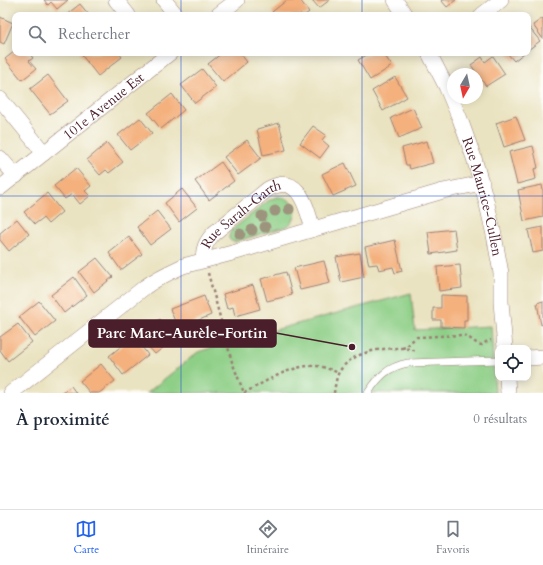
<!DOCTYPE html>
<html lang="fr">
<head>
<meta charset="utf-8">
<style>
  :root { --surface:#fff; --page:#f2f2f3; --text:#1f2937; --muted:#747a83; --line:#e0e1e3; --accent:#2563eb }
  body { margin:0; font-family:Cardo,serif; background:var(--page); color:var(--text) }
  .controls { position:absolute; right:12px; bottom:12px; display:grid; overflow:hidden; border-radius:8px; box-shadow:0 2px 10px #0003 }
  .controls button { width:36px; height:36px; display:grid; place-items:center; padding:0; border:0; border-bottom:1px solid var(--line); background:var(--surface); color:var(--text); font:20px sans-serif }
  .compass { position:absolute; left:447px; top:68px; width:36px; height:36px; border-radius:50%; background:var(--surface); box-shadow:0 2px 10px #0003; rotate:189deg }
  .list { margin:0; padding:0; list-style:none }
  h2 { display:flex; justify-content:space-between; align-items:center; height:52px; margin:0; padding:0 16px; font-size:17px }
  h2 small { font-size:13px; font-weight:400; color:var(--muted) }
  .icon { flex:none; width:22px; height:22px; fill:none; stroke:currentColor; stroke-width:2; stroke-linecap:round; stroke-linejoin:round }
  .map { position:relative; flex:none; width:543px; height:393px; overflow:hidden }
  .search { position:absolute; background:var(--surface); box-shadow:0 2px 10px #0003; left:12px; right:12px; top:12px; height:44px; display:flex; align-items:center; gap:10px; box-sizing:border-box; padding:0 14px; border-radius:8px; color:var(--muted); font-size:15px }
  .sheet { height:116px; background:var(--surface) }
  nav { display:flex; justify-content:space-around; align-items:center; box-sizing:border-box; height:56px; border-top:1px solid var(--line); background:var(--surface); font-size:11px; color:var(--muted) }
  nav a { display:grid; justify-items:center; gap:2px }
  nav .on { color:var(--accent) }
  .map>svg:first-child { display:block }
  .green { fill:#8ecf87; stroke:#6c7759 }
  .building { fill:#f4b07d }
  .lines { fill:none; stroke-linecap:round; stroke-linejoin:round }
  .service-casing { stroke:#9a8176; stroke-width:8 }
  .minor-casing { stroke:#9a8176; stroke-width:16 }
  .path { stroke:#9a8176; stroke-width:2.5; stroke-dasharray:3 3; stroke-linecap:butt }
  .service { stroke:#fff; stroke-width:7 }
  .minor { stroke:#fff; stroke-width:15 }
  .tree { fill:#9d947e }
  .grid { fill:none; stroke:#1d4ed8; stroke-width:1; stroke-opacity:0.55 }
  .labels { text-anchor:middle; stroke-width:3.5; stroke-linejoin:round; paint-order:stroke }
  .street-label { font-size:14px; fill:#4a1f2b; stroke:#fdfcf7 }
  .leader { fill:none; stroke:#4a1f2b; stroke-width:1.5 }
  .callout-dot { fill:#4a1f2b; stroke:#fdfcf7; stroke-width:1.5 }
  .callout { fill:#4a1f2b; stroke:#4a1f2b; stroke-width:1.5 }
  .callout-label { font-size:15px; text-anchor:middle; font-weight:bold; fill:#fff }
</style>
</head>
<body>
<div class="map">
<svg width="543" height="393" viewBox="0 0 543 393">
  <rect width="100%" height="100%" fill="#fdfcf7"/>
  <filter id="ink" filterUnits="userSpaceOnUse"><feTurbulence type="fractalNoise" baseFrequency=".025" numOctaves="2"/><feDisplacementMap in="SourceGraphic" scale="8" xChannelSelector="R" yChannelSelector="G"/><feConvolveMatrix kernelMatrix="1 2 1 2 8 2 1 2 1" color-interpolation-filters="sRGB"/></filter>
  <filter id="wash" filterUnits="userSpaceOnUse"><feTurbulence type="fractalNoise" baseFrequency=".012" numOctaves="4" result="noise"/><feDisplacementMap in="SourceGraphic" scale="16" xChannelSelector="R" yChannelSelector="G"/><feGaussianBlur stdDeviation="0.9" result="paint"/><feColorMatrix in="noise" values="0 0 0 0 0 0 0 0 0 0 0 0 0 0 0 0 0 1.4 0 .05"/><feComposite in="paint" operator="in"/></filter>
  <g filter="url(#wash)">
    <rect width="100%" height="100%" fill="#eae3c1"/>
    <path class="green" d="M276,197C294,196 302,214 288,226L234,242C226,240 229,234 233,229L268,201Z
      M411,293L415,330L491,326L495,393H147L198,352L227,343Z"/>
    <g id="blocks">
      <path class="building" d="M44,0H68L57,9L51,2L48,5Z
        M287,0H300L309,12L305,15H274L272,12Z
        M312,0H330L319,8Z
        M441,0H456L447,7Z
        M80,4L89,15H66Z
        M0,17L13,23L4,44L0,42Z
        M543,18V39L533,25Z
        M528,26L540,41L528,50Z
        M15,51V53H29L33,58L29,61L36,69L22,80L5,59Z
        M80,53H119L122,57L98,76Z
        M222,53H240L247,62L223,82L208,64Z
        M370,53H383L392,66L370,80L358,60Z
        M507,53H524L514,61Z
        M493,56L505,74L486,86L471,65L482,57L485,62Z
        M202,69L216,87L195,103L181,85Z
        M48,75L68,101L50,114L30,89Z
        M395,77L407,97L383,111L372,91Z
        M172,94L184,110L161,129L148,113Z
        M413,108L422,128L399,138L391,118Z
        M516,116L525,140L504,147L496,123Z
        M140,118L152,133L130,150L118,135Z
        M279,123L286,150L263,155L257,129Z
        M313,126L326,135L322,140L329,146L320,158L300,143Z
        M247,140L261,158L238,175L224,157Z
        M427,141L433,163L410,169L409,165H406L402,148Z
        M107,143L123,162L109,173L106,170L100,175L87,160Z
        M533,146L538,168L534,169L536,179L517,184L509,152Z
        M221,162L234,181L209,200L195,181Z
        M345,163L356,186L333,196L322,174Z
        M76,168L91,186L85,191L90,196L80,204L72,194L65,199L54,186Z
        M542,185L543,191V217L524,221L518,190Z
        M182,189L197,208L179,222L165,203Z
        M47,193L62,212L48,224L43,218L35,224L24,212Z
        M157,211L171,229L150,245L137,227Z
        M17,219L29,234L9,251L0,240V233Z
        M543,227V251L533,253L528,230Z
        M454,229L457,250L431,254L428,232Z
        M129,237L142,254L121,270L109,253Z
        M395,240L402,271L395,273L393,267L379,270L377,264L369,265L365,247Z
        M360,253L364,277L341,282L336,257Z
        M97,258L113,277L94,292L79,272Z
        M324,261L330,283L300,290L294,268Z
        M460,265L462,288L439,291L437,267Z
        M286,272L292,295L267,301L261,279Z
        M74,277L87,295L64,313L51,295Z
        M253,285L260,309L235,316L233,307L227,309L223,294Z
        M441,295L467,296V320H464V328L441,327V320H433V308H441Z
        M204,296L211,315L178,329L170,309Z
        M39,301L55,321L35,337L19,317Z
        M543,301V324L541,325L537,303Z
        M160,319L176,337L155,354L139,336Z
        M18,324L32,342L8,361L0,350V337Z
        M134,336L148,355L123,375L109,356Z
        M101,364L115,381L99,393H90L80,381Z
        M71,386L76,393H62Z"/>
    </g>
  </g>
  <g filter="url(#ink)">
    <use href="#blocks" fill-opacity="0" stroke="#9a8176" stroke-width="1"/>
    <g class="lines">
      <g class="service-casing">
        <path id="service" d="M368,393C379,376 388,367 408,363L498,360"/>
      </g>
      <g class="minor-casing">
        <g id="minor">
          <path d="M116,0L128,15"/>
          <path d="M164,0L176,15"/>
          <path d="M395,0L405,15"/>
          <path d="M218,15L237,0"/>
          <path d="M482,15L501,0"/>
          <path id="s1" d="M429,53L446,86L460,119L474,158L486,200L494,235L501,273V302L505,348"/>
          <path d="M0,99L44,153"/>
          <path d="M0,158L16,176"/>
          <path id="s2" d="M0,188L170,53"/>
          <path id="s3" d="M204,260C202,249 206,242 214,233L268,189C299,172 306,206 313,229"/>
          <path d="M528,358L543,357"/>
          <path d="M507,378L508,393"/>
          <path d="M11,393L145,287C157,278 170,272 183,266L236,252L443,191L482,183"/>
        </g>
      </g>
      <path class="path" d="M208,273L227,343L229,351L232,362L244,393
        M402,348L406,347L414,339L417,337L462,335C470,336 474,344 482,345L486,342L491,340
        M244,393C263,383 293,364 315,366C323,366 331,370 339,373
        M334,393C335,386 336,378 339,372C351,352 380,348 401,348C407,348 412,350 417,351"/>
      <use href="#service" class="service"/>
      <use href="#minor" class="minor"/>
    </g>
    <g class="tree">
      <circle cx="289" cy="209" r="5.5"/>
      <circle cx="275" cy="211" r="5.5"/>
      <circle cx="262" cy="216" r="5.5"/>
      <circle cx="265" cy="227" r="5.5"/>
      <circle cx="252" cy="230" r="5.5"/>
      <circle cx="240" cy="234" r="5.5"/>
    </g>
  </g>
  <path class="grid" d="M181,0V15M362,0V15M181,53V393M362,53V393M0,196H543"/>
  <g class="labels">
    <g class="street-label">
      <text dy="5" stroke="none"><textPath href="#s2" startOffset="132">101e Avenue Est</textPath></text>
      <text dy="5" stroke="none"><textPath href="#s1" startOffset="154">Rue Maurice-Cullen</textPath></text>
      <text dy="5" stroke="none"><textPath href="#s3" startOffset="63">Rue Sarah-Garth</textPath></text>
    </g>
  </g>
  <path class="leader" d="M352 347L276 333"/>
  <circle class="callout-dot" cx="352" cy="347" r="4"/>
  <rect class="callout" x="89" y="320" width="187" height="27" rx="4"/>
  <g class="callout-label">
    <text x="182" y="338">Parc Marc-Aurèle-Fortin</text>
  </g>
</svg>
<div class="controls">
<button><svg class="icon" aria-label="locate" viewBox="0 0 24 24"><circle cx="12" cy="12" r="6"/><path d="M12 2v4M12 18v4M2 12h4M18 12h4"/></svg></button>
</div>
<svg class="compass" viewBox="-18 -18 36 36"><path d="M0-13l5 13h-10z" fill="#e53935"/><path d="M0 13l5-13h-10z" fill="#747a83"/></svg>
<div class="search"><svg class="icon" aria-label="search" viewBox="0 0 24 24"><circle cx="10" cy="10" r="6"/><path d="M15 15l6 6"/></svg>Rechercher</div>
</div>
<section class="sheet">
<h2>À proximité<small>0 résultats</small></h2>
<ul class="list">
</ul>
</section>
<nav>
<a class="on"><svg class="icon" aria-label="map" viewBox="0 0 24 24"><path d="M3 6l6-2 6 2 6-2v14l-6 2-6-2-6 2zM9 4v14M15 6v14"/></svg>Carte</a>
<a><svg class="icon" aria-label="directions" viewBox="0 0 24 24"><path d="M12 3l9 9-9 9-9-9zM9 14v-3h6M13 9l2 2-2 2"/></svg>Itinéraire</a>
<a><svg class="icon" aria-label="saved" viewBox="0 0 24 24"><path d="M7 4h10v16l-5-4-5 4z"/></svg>Favoris</a>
</nav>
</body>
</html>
